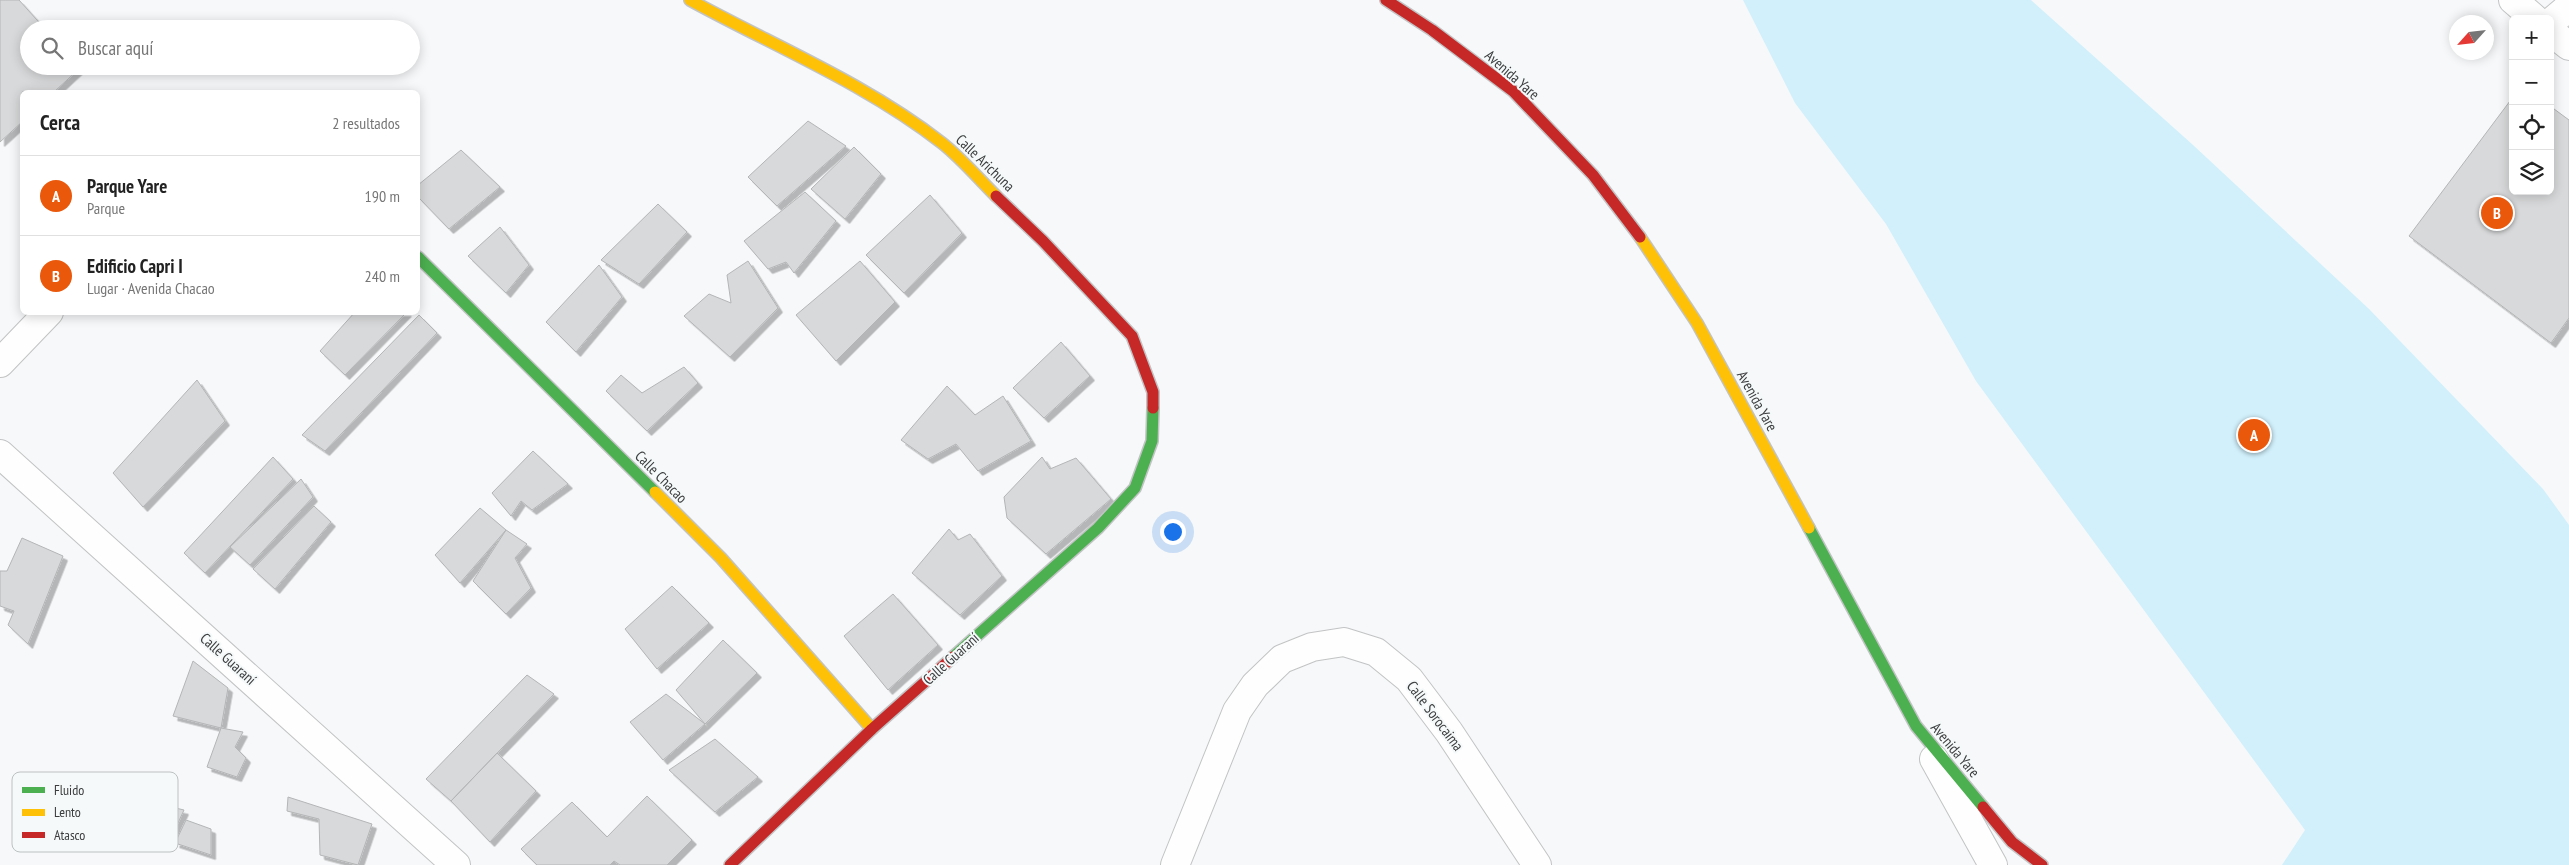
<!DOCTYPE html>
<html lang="es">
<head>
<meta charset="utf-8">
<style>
  :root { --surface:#fff; --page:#f6f6f6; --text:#222; --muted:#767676; --line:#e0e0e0; --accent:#ea580c }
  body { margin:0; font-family:"PT Sans Narrow",sans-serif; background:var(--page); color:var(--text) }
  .controls { position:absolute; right:15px; top:15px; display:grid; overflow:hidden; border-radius:8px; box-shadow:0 2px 12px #0003 }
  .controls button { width:45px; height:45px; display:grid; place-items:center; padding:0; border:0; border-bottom:1px solid var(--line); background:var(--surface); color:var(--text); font:25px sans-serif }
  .compass { position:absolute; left:2449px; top:15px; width:45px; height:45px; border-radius:50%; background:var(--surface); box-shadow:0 2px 12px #0003; rotate:243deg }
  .you { position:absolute; left:1172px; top:531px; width:18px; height:18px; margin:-12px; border:4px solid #fff; border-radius:50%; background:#1a73e8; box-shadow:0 0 0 8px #1a73e833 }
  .badge { display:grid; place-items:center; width:32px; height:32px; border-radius:50%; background:var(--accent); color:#fff; font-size:16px; font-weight:700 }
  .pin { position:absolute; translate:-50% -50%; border:2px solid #fff; box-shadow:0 1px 5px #0006 }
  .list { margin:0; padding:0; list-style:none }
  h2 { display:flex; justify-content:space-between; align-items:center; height:65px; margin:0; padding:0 20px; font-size:21px }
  h2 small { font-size:16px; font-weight:400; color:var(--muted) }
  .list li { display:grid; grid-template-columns:32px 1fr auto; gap:15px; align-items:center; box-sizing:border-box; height:80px; padding:0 20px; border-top:1px solid var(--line) }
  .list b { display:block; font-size:19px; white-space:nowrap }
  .list p { margin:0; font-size:16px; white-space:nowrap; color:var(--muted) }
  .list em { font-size:16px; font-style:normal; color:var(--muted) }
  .icon { flex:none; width:28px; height:28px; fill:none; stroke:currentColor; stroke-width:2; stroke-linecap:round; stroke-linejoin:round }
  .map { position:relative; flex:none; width:2569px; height:865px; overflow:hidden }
  .search { position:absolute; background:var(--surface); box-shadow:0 2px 12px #0003; left:20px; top:20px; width:400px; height:55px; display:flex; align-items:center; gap:12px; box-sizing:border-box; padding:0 18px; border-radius:28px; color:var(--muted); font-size:19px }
  .panel { position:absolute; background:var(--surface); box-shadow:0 2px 12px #0003; left:20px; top:90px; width:400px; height:225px; border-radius:8px }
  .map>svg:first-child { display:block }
  .green { fill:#d1f0fb }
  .building { fill:#d8d9da; stroke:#b3b5b6; filter:url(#shadow) }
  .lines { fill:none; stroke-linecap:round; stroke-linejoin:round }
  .street-casing { stroke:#c2c3c4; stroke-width:30 }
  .fast-casing { stroke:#c2c3c4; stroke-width:14 }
  .slow-casing { stroke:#c2c3c4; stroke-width:14 }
  .jam-casing { stroke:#c2c3c4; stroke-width:14 }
  .street { stroke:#fefefe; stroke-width:28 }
  .fast { stroke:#4caf50; stroke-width:11 }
  .slow { stroke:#ffc107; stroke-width:11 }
  .jam { stroke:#c62828; stroke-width:11 }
  .labels { text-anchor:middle; stroke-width:4; stroke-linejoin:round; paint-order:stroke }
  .street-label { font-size:15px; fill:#3c3d3e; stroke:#f5f9fa }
  .key { fill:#f5f9fa; stroke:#bec1c2; stroke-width:1 }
  .key-label { font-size:14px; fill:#3c3d3e }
</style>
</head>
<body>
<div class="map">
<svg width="2569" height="865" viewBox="0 0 2569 865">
  <defs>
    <filter id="shadow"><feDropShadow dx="4.5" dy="4.5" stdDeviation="0" flood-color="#0004"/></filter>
  </defs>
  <rect width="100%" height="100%" fill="#f6f8f9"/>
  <path class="green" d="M1743,0H2031L2193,145L2369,309L2543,489L2569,525V865H2282L2305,830L1976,381L1886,224L1795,103Z"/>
  <path class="building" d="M0,0H19L45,29H29V66L81,67L54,92H22V122L0,142Z
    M2513,97V191H2550V106L2569,120V318L2551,343L2409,236Z
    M808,121L846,146L777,206L748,177Z
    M854,147L881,174L845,219L811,189Z
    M461,150L500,187L449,229L418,197V185Z
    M805,192L836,221L794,273L786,262L768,269L744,241Z
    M930,195L962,233L904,293L866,255Z
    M658,204L687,232L639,284L601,260Z
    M500,227L529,265L506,293L468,256Z
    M748,261L778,308L730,357L684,316L709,294L731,303L727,275Z
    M860,261L895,302L836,361L796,315Z
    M599,265L622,297L576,352L546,322Z
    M355,312H407L345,375L320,351Z
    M419,315L437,333L325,451L302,435Z
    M1061,342L1090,376L1044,418L1013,388Z
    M684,367L698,383L647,431L606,391L621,375L642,393Z
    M197,380L225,421L143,507L113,473Z
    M947,386L975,415L1003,396L1031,441L978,471L956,444L928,459L901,440Z
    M533,451L568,484L532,510L521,501L511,516L492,493Z
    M273,457L293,479L205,573L184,553Z
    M1042,457L1050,469L1076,458L1111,499L1046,554L1007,518L1004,497Z
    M301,479L313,497L250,565L230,547Z
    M314,506L331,522L275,589L253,569Z
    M480,508L506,530L460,583L435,555Z
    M949,529L958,540L970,534L1002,576L960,615L912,573Z
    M506,530L527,544L515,558L531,588L506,614L473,581Z
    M22,538L63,556L28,644L8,625L14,611L0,606V571H7Z
    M672,586L709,623L657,669L625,629Z
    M893,594L938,645L888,690L844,636Z
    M723,640L757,673L705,724L676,690Z
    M193,661L228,688L221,728L173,716Z
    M527,675L554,694L451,801L426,779Z
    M666,694L705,724L663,760L630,722Z
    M221,728L243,732L235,747L246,758L237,777L207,767Z
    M715,739L758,777L715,812L669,770Z
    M497,753L536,791L490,842L451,801Z
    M647,796L692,840L667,865H620L614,861L610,865H537L521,849L572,802L607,837Z
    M288,797L372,824L358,865L320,855L319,819L287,811Z
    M159,804L184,810L171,838L147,829Z
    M186,820L211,829V855L175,843Z"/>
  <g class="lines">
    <g class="street-casing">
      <path id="street" d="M2513,0L2535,19
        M2550,23L2569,7
        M2550,31L2569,46
        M0,363L49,312
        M0,454L456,865
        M1934,759L1993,865
        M1175,865L1237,711L1255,685L1282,659L1312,647L1344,642L1376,652L1409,679L1449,732L1537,865"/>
    </g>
    <g class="fast-casing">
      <path id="fast" d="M418,257L655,492
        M1809,528L1916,726L1983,807
        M953,657L1098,528L1135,488L1152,441L1153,408"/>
    </g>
    <g class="slow-casing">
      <path id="slow" d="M690,0C774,46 865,83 942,143C961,158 978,178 996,196
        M1640,237L1697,323L1809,528
        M655,492L721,558L872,729"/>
    </g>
    <g class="jam-casing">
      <path id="jam" d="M1386,0L1432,30L1513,91L1593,175L1640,237
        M996,196L1043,241L1132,336L1153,392V408
        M1983,807L2012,842L2042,865
        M730,865L872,729L953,657"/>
    </g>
    <use href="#street" class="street"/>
    <use href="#fast" class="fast"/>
    <use href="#slow" class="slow"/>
    <use href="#jam" class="jam"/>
  </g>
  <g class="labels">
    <g class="street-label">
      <text transform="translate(1512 75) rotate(41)" y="5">Avenida Yare</text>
      <text transform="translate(985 163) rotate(44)" y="5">Calle Arichuna</text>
      <text transform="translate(1757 401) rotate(61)" y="5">Avenida Yare</text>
      <text transform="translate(661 477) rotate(45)" y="5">Calle Chacao</text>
      <text transform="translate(228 659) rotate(42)" y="5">Calle Guaraní</text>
      <text transform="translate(951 659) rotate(-42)" y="5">Calle Guaraní</text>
      <text transform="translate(1435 716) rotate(53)" y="5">Calle Sorocaima</text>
      <text transform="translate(1955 750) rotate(50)" y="5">Avenida Yare</text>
    </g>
  </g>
  <rect x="12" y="772" width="166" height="80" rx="8" class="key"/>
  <rect x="22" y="787" width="23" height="6" fill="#4caf50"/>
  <rect x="22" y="809" width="23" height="7" fill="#ffc107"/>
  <rect x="22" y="832" width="23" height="6" fill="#c62828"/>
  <g class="key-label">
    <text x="54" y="795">Fluido</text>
    <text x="54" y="817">Lento</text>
    <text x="54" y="840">Atasco</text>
  </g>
</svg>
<div class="controls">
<button>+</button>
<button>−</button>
<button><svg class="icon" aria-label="locate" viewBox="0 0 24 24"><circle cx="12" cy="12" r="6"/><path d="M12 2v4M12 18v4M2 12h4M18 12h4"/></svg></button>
<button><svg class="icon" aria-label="layers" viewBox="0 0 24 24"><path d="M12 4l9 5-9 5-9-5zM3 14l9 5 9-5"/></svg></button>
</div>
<svg class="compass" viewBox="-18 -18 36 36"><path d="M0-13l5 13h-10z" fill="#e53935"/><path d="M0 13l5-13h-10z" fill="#767676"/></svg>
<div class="you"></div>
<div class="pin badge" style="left:2254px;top:435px">A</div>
<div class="pin badge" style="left:2497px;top:213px">B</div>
<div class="search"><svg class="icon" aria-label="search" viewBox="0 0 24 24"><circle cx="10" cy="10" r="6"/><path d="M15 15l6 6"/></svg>Buscar aquí</div>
<section class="panel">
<h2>Cerca<small>2 resultados</small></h2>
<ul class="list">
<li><span class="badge">A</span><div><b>Parque Yare</b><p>Parque</p></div><em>190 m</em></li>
<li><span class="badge">B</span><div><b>Edificio Capri I</b><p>Lugar · Avenida Chacao</p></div><em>240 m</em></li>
</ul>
</section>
</div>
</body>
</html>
